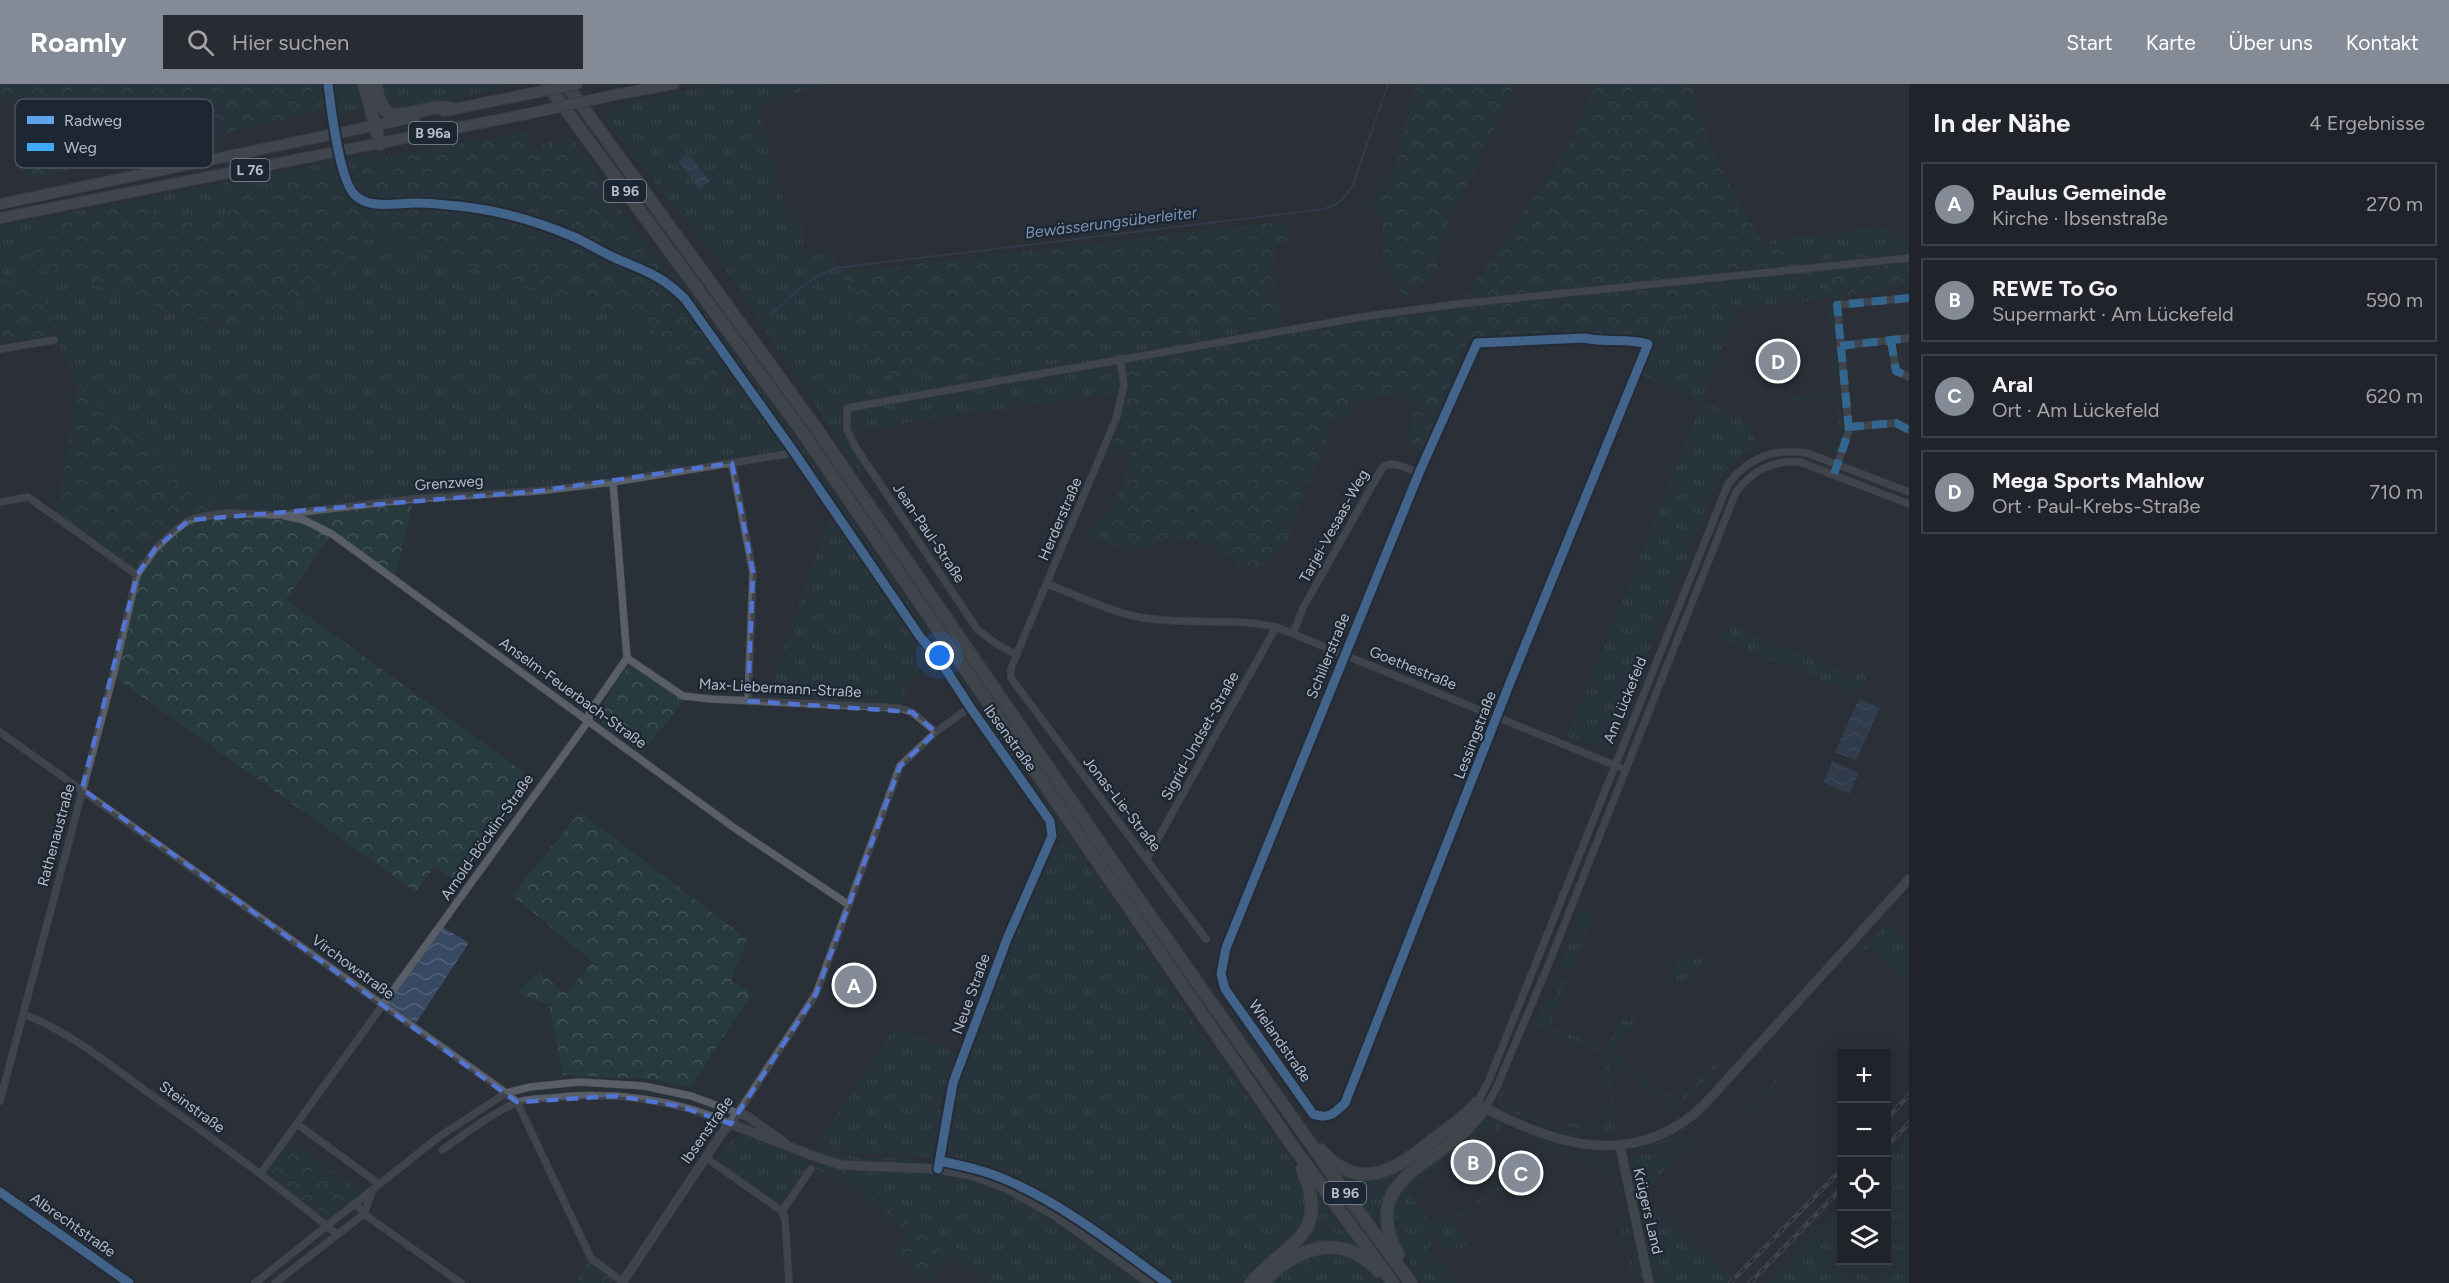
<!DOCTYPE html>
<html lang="de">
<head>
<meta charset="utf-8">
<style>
  :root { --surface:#20242a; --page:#282c32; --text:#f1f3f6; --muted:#a2a4a8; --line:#3d4147; --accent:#848b96 }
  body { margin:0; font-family:Figtree,sans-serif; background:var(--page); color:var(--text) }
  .controls { position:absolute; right:18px; bottom:18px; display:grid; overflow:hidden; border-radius:0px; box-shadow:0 6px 24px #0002 }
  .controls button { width:54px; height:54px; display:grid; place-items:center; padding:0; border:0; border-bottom:2px solid var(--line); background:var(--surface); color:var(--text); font:30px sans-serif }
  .you { position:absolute; left:940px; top:572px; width:21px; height:21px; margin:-15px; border:4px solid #fff; border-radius:50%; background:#1a73e8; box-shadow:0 0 0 9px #1a73e833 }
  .badge { display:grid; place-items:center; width:39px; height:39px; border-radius:50%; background:var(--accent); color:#fff; font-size:20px; font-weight:700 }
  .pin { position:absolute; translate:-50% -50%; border:3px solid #fff; box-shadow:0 2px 6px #0006 }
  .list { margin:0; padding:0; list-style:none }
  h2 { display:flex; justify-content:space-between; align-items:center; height:78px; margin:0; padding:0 24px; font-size:26px }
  h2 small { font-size:20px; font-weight:400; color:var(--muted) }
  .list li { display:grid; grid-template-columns:39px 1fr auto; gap:18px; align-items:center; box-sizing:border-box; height:84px; margin:0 12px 12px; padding:0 12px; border:2px solid var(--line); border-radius:0px }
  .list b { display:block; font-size:22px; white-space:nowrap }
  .list p { margin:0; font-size:20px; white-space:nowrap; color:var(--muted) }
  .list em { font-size:20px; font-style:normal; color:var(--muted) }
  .icon { flex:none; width:33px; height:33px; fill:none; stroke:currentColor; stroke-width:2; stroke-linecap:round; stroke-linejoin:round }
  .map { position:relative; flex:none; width:1909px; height:1199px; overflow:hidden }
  header { display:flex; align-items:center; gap:36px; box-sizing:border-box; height:84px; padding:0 30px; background:var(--accent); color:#fff }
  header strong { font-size:28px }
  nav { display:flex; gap:33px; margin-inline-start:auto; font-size:21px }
  .search { width:420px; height:54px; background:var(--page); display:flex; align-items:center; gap:15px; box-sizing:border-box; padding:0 21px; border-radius:0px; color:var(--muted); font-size:22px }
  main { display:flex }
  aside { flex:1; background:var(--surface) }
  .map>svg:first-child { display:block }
  .grass { fill:url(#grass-tufts) }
  .forest { fill:url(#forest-crowns) }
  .water { fill:url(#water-waves) }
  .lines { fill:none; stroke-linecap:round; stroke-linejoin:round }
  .stream { stroke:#384963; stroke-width:2 }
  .minor-casing { stroke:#484c53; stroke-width:8 }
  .tertiary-casing { stroke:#484c53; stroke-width:10 }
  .primary-casing { stroke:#484c55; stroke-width:12 }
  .trunk-casing { stroke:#474c53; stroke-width:14 }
  .minor { stroke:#5a5e66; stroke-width:7 }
  .tertiary { stroke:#5a5e66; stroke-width:9 }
  .primary { stroke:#5c6168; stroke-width:10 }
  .trunk { stroke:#5b5f64; stroke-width:12 }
  .rail-casing { stroke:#595d64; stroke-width:4.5 }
  .rail { stroke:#1d2633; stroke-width:2; stroke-dasharray:7; stroke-linecap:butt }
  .primary-bridge-casing { stroke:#484c55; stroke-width:12; stroke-linecap:butt }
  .primary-bridge { stroke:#5c6168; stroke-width:10 }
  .quiet { stroke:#3fa9f5; stroke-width:8; stroke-dasharray:15 8; stroke-linecap:butt }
  .cycleway-casing { stroke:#1d2633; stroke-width:13 }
  .cycleway { stroke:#60a3ed; stroke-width:9 }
  .marked { fill:none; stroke:#5274d3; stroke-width:4.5; stroke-dasharray:12 8; stroke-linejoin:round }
  .labels { text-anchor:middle; stroke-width:4.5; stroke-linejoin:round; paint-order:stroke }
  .shield { fill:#1d2633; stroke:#878f9c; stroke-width:1.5 }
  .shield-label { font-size:14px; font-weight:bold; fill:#b4bcc9 }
  .street-label { font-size:15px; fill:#b4bcc9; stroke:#1d2633 }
  .water-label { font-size:16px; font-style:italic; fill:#7c92b1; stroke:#1d2633 }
  .key { fill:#1d2633; stroke:#4a5360; stroke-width:1.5 }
  .key-label { font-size:16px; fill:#b4bcc9 }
</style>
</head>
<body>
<header>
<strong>Roamly</strong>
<div class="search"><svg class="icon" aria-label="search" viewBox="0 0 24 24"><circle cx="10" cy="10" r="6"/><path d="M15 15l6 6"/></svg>Hier suchen</div>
<nav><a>Start</a><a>Karte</a><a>Über uns</a><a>Kontakt</a></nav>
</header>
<main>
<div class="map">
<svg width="1909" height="1199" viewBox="0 0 1909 1199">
  <defs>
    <pattern id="grass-tufts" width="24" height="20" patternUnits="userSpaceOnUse" patternTransform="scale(1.5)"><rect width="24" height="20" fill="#273a3e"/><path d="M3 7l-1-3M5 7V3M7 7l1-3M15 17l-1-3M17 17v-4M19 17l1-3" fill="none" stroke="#445559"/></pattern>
    <pattern id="forest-crowns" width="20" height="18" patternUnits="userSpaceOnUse" patternTransform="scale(1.5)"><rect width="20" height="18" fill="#273a3e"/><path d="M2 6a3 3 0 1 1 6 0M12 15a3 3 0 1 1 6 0" fill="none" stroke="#445559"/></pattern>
    <pattern id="water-waves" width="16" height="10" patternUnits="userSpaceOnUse" patternTransform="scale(1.5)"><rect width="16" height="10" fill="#384963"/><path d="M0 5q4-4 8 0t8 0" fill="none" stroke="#526178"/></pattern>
  </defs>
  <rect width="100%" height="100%" fill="#2a3038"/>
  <path class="grass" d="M328,0H510L509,3L401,26L389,21L383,12L362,18L357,29L339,31L331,25Z
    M717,0H829L758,19L785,124L803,142L805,175L832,167L837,184L848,188L841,194L853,203L858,211L1280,233L1283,249L1120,275L1127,308L922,336L855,349L863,393L725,185L602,33L622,20Z
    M385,67L386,77L366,82L349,93L346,80L339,81L343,95L340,96H319L316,91L228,108L225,136L152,130L155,117L33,185L73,192L166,227L227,245L288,228L373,150L578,219L630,232L652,245L668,262L699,279L718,310L726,305L738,290L792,372L787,370L613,398L276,431L229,429L77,303L32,200L0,194V142Z
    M1881,143L1897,151L1909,154V169L1807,180L1765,157Z
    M1825,186L1830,208L1843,212V219H1837L1835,215L1756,221L1738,226L1701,317L1641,291L1655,258L1636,253L1640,248L1657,245L1678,232L1705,226L1723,214L1726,196Z
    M675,189L773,321L1133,845L1200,947L1301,1089L1309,1117L1301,1147L1246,1199H1170L1069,1127L1037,1108L991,1088L947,1075L946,1070L957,1001L1016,848L1053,765L1063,757L939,571L690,219L670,198L671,190Z
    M1827,221L1832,224L1842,353L1837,367C1812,358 1789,350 1764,360V353L1769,350L1771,356L1801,354L1836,364L1840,353L1836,317L1829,314L1786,317L1785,314L1836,310L1829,229L1825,223Z
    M1702,318L1749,337L1757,363C1737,372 1724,387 1714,405L1610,664L1602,665L1567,652Z
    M831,434L926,565C928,582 915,590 907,603C904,609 903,616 901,622L767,612L829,435Z
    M1727,540L1857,592L1861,584L1868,588C1868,598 1860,605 1851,608L1721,556Z
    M1581,826L1594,831L1572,888L1559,882Z
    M1887,840L1909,859V898L1868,863L1865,866L1863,864Z
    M1683,865L1694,870L1703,878L1681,900L1675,893L1667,899Z
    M1555,892L1568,897L1550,942L1607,966L1623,929L1626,930L1624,935L1629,938L1632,933L1638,938L1613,965L1663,1011L1668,1007L1679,1017L1713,981L1708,976L1710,975L1718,983L1674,1027L1612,976L1609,979L1616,1048L1605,1049C1605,1024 1624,1006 1593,992L1606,991L1603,970L1534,942L1545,915L1553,918L1559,906L1551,902Z
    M894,943L957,968L942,1016L934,1071L928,1074L900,1069L851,1070L816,1061L882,965Z
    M1517,969L1520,970L1501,1014L1508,1024L1506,1028L1499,1021V1014Z
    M1777,994L1779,996L1734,1044L1732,1042Z
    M1513,1026L1559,1044L1582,1050V1053L1571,1052L1522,1033H1520L1512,1030Z
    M1704,1030L1706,1032C1683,1051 1660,1063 1630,1070L1644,1062L1645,1064L1678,1050Z
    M1485,1034L1503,1037L1498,1048L1486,1044L1412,1101L1413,1114L1431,1139L1467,1125L1486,1111L1488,1112L1454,1138L1465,1154L1468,1153L1471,1157L1458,1167L1445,1163L1436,1152L1430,1157L1432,1161L1428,1164L1440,1180H1446L1459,1199H1423L1395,1158L1390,1133L1400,1103Z
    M1556,1038L1595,1040V1048L1584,1047Z
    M1458,1042L1462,1043C1442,1057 1395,1084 1388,1107C1384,1119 1385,1136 1384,1149L1336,1085L1362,1094Z
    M742,1050L812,1078L784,1120L778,1122L716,1076L728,1059Z
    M1527,1050L1569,1066L1607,1072C1578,1076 1549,1061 1523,1051Z
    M1909,1052V1199H1766L1841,1122L1842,1176H1886L1887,1076Z
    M1685,1054L1690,1058L1651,1101L1656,1106L1648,1107L1650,1106L1641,1097L1637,1102L1645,1109H1650L1642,1114L1634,1108L1628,1079L1630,1074L1653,1069Z
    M1538,1062L1546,1065L1545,1069L1540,1068L1524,1109L1519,1114L1496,1106L1494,1108L1492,1106L1496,1102L1515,1109L1520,1106Z
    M813,1064L861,1074L898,1073L932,1078L879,1079L843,1077L811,1068Z
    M1576,1074L1605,1077L1609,1090L1604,1091L1603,1085Z
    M1611,1077H1614L1616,1081L1623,1111L1620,1117Z
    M851,1087C883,1089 916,1085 947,1091C1023,1105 1081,1156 1142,1199H990L848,1096Z
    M1314,1106L1360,1166L1338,1159L1257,1196L1294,1166Z
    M1659,1126L1673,1141L1732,1193L1726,1199H1654L1641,1136L1646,1128Z
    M1620,1133L1637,1196L1627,1199L1632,1196L1619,1135L1614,1136L1613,1134Z
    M1623,1134L1627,1136L1643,1192L1640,1196Z
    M1337,1167L1355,1177L1358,1176L1371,1186L1381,1199H1268L1302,1173Z"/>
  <path class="forest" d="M0,0H328L330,18L321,26L298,32L27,96L22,18L0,12Z
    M1416,0H1517L1446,143L1435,192L1405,212C1384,190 1379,163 1384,134L1369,118L1392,90Z
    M1596,0H1691C1704,55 1730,103 1759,151L1765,158L1807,180L1728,188L1723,214L1714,224L1678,232L1657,245L1640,248L1631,257L1585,259L1580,254L1468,256L1422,367L1408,361L1414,320L1412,315L1381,313L1356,319L1351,332L1334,334L1329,342L1326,369L1318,379L1305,406L1287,460L1263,482L1240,488L1236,477L1205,459L1170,453L1132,469L1085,450C1117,422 1122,407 1132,367L1128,364L1114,371L1111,370L1127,308L1121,276L1371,236L1457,225L1568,62Z
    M528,48V63L544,61L551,55L561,64L570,52L591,78L604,103L671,190L670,209L687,224L735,292L718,311L699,279L668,262L652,245L630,232L578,219L374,150L288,228L227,245L226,243L166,227L73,192L33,185L29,148L100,127L155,117L153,130L224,136L228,108L316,91L320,96H340L354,91L366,82L386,77V72Z
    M1286,137L1289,155L1274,165L1280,233L893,293L864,263L849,236L858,211L853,203L840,194L848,188Z
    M1909,178V201L1843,212L1830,208L1825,186Z
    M0,194L44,203V213L55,235L46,253L0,259Z
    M77,303L229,429L276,431L414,415L395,494L332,450L286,516L535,696L458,799L435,782L416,808L113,592L137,491L56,433Z
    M630,578L685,615L642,669L594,634Z
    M580,728L747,855L731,897L752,909L690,1004L648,995L563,991L549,921L516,908L540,888L566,910L593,878L512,811Z
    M290,1055L363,1108L327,1138L265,1089Z
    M818,1079L851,1087L848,1096L951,1171L930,1197L891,1172L905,1151C884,1121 846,1104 816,1085Z
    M591,1174L615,1193L611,1199H574Z"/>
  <path class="water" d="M688,69L710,97L700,105L678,77Z
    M1859,615L1880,624L1856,677L1835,668Z
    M1832,677L1859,689L1849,710L1823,698Z
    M441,842L469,859L416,939L386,919Z"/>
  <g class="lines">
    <path class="stream" d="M771,231C792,212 809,192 837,184L1324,125C1341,120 1347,113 1354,98L1388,0"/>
    <g class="minor-casing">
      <path id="minor" d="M1584,254C1606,259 1627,254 1648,260L1511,596L1345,1019C1335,1029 1328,1036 1313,1030L1225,905L1221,890L1226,864L1419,389L1477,259Z
        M1891,257L1896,287L1909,293
        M1840,262L1909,254
        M0,265L54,256
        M1120,274L1124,301L1116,335L1020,562L1011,585V594L1206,855
        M1849,343L1896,339L1909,346
        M732,379L753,488L748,617
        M1834,390L1849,347L1837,221L1909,214
        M0,418L28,413L137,491
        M285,432L304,436L332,450L733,743L849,821
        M1047,500C1079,512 1118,532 1152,535C1194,540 1235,534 1276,543L1619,683
        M1293,549L1303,524L1382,384C1392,375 1407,385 1419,389
        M1017,571L995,559L977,545L856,364L847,346V324L1368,232L1458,220L1909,174
        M627,574L683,612L711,615L899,624L912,628L936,648
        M0,648L498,1003L517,1018L591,1174L623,1198
        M1147,774L1276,543
        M23,930C69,947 110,981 150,1010C214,1055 277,1101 337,1150
        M0,1017L113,592L137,491L155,465L173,448L189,436L205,432L229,429L276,431L414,415L539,407L613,398L787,370
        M1477,1019L1489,996L1728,400C1749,373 1774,364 1807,369L1909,408
        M1485,1024L1496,1005L1547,884L1736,408C1753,386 1772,376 1800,378L1909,420
        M297,1040L379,1100
        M442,1066C465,1050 489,1031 515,1019C525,1015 540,1015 551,1014C612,1007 675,1015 731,1040
        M706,1074L782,1127L785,1135L789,1199
        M938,1085L953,999L1007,855L1052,752
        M261,1089L589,636V629L627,574L613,398
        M0,1108L129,1199
        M356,1120L364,1130L461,1199
        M782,1127L811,1085
        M255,1199L440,1052L506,1009L530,1003L579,998L644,1002L691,1012L738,1029L816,910L900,682L936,648L970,623L1027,703
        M275,1199L364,1130L372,1108"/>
    </g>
    <g class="tertiary-casing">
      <path id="tertiary" d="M1482,1022C1555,1062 1635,1086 1703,1022L1909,795
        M731,1040L816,1073L842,1081L938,1085L971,1091L1007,1104L1056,1132L1150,1199
        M1620,1062L1649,1199
        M622,1199L720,1052L738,1029L747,1032L785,1059"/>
    </g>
    <g class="primary-casing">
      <path id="primary" d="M614,11L674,0
        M444,27L518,12
        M0,120L415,33
        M0,134L527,30"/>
    </g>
    <g class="trunk-casing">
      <path id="trunk" d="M364,0L380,60
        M376,0L380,23
        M547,0L803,349L1294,1064L1393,1199
        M566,0L814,341L1133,807L1353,1120L1411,1199
        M380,16C382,20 384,25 387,28C402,37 433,18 452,25
        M1321,1066C1360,1111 1397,1085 1434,1055C1449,1044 1465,1033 1477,1019
        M1398,1171C1363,1103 1417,1088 1460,1051C1469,1043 1477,1033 1485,1024
        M1251,1199C1286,1157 1332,1153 1302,1085
        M1263,1199C1295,1163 1342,1147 1378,1187"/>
    </g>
    <use href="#minor" class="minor"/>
    <use href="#tertiary" class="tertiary"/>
    <use href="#primary" class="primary"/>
    <use href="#trunk" class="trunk"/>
    <g class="rail-casing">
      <path id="rail" d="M1886,1036L1909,1011
        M1886,1063L1909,1039
        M1730,1199L1842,1085
        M1750,1199L1842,1104"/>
    </g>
    <use href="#rail" class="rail"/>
    <g class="primary-bridge-casing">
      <path id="primary-bridge" d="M518,12L578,0
        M527,30L614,11"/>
    </g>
    <use href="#primary-bridge" class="primary-bridge"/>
    <path class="quiet" d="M1891,257L1896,287L1909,293
      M1840,262L1909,254
      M1849,343L1896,339L1909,346
      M1834,390L1849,347L1837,221L1909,214"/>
    <g class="cycleway-casing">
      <path id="cycleway" d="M328,0C331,24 339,94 354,110C369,127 399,118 419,119C428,119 438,120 447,121C491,124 534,136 574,153C588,159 601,168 615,174C645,187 661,191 685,215L794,368L921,554L937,572L970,623L1050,737L1052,752L1007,855L953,999L938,1085
        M1584,254C1606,259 1627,254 1648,260L1511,596L1345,1019C1335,1029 1328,1036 1313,1030L1225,905L1221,890L1226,864L1419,389L1477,259Z
        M940,1077C964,1082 988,1087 1011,1098C1067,1123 1117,1163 1167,1199
        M0,1108L129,1199"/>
    </g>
    <use href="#cycleway" class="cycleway"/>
  </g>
  <path d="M0 0H1909V1199H0ZM732,379L753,488L748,617L912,628L936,648L900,682L816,910L731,1040L679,1022L617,1012L517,1018L82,705L137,491L155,465L189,436L539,407Z" fill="#2a3038" fill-opacity=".55" fill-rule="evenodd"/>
  <path class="marked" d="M732,379L753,488L748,617L912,628L936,648L900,682L816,910L731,1040L679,1022L617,1012L517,1018L82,705L137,491L155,465L189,436L539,407Z"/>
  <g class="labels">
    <g class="shield">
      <rect x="409" y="38" width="48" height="22" rx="4.5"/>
      <rect x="230.5" y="75" width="39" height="22" rx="4.5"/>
      <rect x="604" y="96" width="42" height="22" rx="4.5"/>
      <rect x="1324" y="1098" width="42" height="22" rx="4.5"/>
    </g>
    <g class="shield-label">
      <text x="433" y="54">B 96a</text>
      <text x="250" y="91">L 76</text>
      <text x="625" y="112">B 96</text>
      <text x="1345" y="1114">B 96</text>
    </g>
    <g class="street-label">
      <text transform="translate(449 399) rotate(-4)" y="5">Grenzweg</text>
      <text transform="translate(1060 435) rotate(-67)" y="5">Herderstraße</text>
      <text transform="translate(1334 442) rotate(-61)" y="5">Tarjei-Vesaas-Weg</text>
      <text transform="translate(929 449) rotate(56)" y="5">Jean-Paul-Straße</text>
      <text transform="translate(1328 572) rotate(-68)" y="5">Schillerstraße</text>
      <text transform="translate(1413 584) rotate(22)" y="5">Goethestraße</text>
      <text transform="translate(780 604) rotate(3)" y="5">Max-Liebermann-Straße</text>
      <text transform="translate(573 609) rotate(36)" y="5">Anselm-Feuerbach-Straße</text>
      <text transform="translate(1625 616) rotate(-68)" y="5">Am Lückefeld</text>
      <text transform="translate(1475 651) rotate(-69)" y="5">Lessingstraße</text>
      <text transform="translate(1200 652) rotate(-61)" y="5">Sigrid-Undset-Straße</text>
      <text transform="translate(1010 654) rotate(54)" y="5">Ibsenstraße</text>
      <text transform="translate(1122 720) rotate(52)" y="5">Jonas-Lie-Straße</text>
      <text transform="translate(56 751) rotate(-75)" y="5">Rathenaustraße</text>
      <text transform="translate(487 753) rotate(-55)" y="5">Arnold-Böcklin-Straße</text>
      <text transform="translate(353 883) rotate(36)" y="5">Virchowstraße</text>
      <text transform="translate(971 910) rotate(-70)" y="5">Neue Straße</text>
      <text transform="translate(1280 957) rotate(55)" y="5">Wielandstraße</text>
      <text transform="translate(192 1023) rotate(36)" y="5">Steinstraße</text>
      <text transform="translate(707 1046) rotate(-55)" y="5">Ibsenstraße</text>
      <text transform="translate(1648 1127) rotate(77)" y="5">Krügers Land</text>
      <text transform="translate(73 1141) rotate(35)" y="5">Albrechtstraße</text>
    </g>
    <g class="water-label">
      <text transform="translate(1111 138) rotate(-7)" y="6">Bewässerungsüberleiter</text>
    </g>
  </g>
  <rect x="15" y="15" width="198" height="69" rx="9" class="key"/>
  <rect x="27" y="32" width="27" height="8" fill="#60a3ed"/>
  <rect x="27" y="59" width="27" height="8" fill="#3fa9f5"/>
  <g class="key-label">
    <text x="64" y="42">Radweg</text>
    <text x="64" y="69">Weg</text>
  </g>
</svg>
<div class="controls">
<button>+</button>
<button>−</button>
<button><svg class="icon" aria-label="locate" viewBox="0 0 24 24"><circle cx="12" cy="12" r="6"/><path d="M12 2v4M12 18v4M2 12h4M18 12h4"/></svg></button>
<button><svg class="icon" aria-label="layers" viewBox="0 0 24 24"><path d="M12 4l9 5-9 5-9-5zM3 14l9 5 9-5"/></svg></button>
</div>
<div class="you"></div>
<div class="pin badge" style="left:854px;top:901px">A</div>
<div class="pin badge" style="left:1473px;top:1078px">B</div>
<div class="pin badge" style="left:1521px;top:1089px">C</div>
<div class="pin badge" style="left:1778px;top:277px">D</div>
</div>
<aside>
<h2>In der Nähe<small>4 Ergebnisse</small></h2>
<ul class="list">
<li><span class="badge">A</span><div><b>Paulus Gemeinde</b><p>Kirche · Ibsenstraße</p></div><em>270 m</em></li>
<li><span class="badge">B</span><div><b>REWE To Go</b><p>Supermarkt · Am Lückefeld</p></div><em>590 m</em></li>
<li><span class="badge">C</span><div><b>Aral</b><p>Ort · Am Lückefeld</p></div><em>620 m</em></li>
<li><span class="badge">D</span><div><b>Mega Sports Mahlow</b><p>Ort · Paul-Krebs-Straße</p></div><em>710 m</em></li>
</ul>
</aside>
</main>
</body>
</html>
